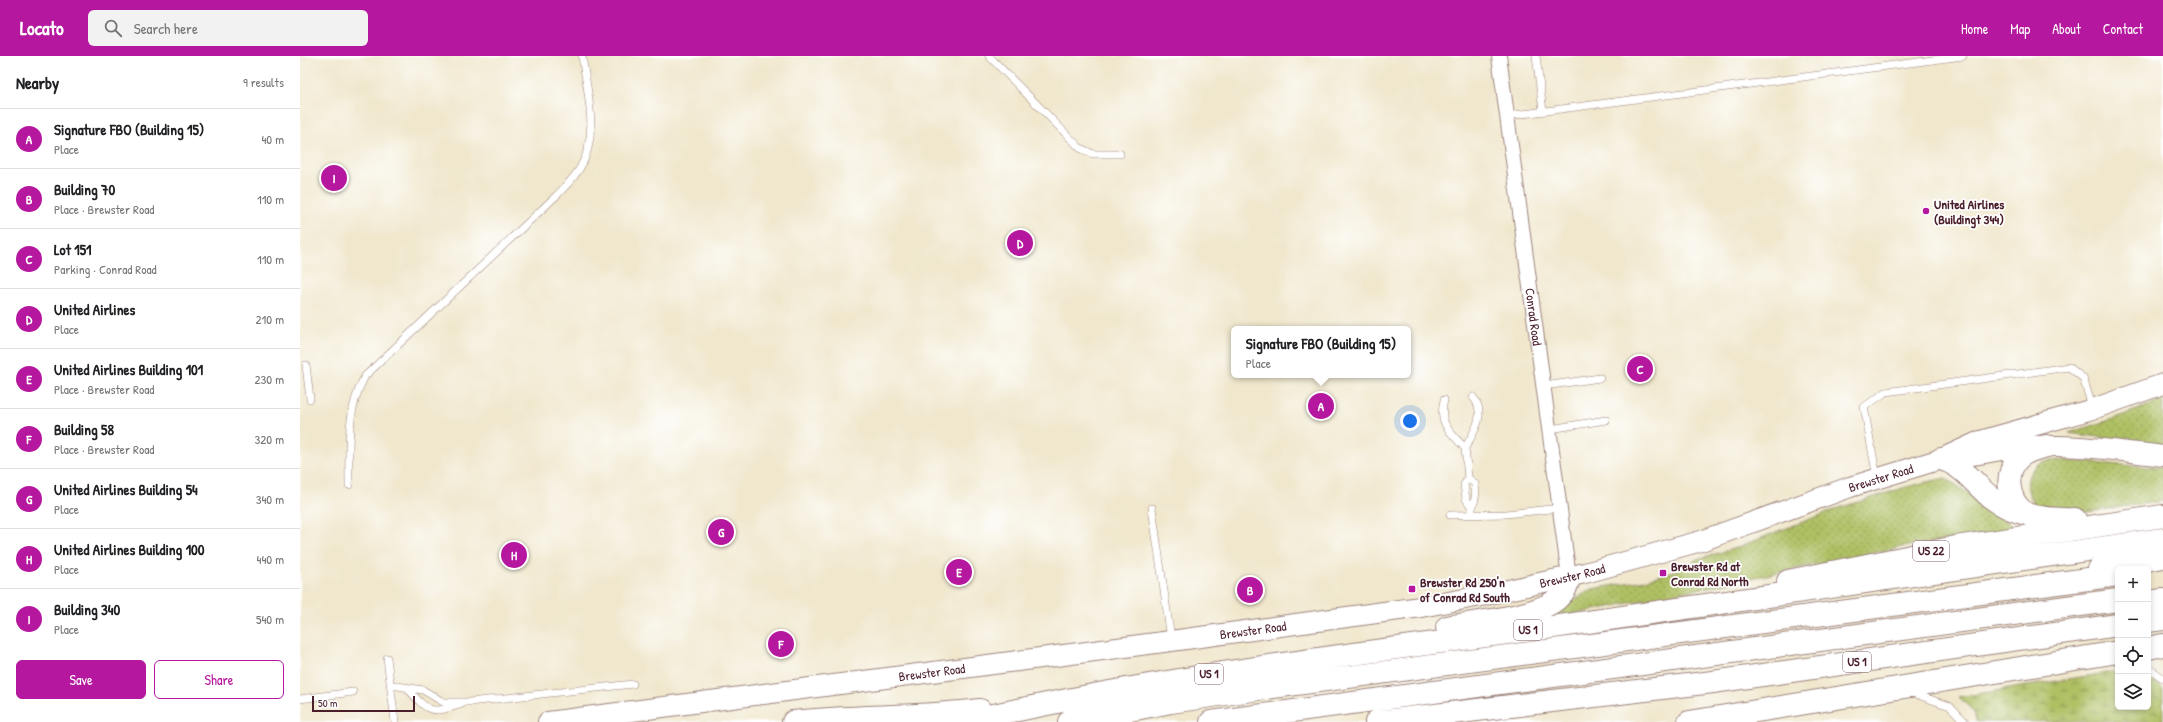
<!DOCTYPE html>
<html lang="en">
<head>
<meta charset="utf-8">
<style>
  :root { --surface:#fff; --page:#f2f2f2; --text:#202124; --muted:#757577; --line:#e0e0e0; --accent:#b5179e }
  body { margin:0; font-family:"Patrick Hand",sans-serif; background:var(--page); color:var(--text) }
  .controls { position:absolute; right:12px; bottom:12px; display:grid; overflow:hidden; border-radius:6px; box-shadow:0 2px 6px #0003 }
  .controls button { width:36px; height:36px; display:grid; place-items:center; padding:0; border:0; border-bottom:1px solid var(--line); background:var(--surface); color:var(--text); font:20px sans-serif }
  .scale { position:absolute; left:12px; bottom:10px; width:103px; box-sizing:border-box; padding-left:4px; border:2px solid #4a1f2b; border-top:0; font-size:11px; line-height:14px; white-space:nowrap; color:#4a1f2b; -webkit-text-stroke:3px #fff; paint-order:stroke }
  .you { position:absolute; left:1110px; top:365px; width:14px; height:14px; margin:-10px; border:3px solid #fff; border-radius:50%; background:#1a73e8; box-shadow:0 0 0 6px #1a73e833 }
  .badge { display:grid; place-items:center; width:26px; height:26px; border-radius:50%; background:var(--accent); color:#fff; font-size:13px; font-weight:700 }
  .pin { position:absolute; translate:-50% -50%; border:2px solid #fff; box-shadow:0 1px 4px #0006 }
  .popup { position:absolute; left:931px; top:270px; width:180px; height:52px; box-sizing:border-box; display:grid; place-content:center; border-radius:6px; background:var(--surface); filter:drop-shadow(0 1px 3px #0005); font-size:13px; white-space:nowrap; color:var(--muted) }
  .popup b { font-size:15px; color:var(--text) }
  .popup::after { content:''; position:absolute; left:50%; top:100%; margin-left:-8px; border:8px solid transparent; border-top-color:var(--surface) }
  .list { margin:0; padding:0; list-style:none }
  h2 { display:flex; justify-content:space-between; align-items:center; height:52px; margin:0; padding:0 16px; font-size:17px }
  h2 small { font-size:13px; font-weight:400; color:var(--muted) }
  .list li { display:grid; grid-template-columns:26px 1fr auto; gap:12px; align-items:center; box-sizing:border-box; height:60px; padding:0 16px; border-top:1px solid var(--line) }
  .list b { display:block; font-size:15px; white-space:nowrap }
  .list p { margin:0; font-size:13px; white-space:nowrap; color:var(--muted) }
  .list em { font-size:13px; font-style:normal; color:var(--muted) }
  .actions { display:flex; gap:8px; padding:12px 16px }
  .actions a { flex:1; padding:9px 0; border:1px solid var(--accent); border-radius:6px; text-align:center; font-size:14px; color:var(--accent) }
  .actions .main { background:var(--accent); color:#fff }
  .icon { flex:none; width:22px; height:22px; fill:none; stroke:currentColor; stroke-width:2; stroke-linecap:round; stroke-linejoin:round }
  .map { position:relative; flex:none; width:1863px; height:666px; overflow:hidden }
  header { display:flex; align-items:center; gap:24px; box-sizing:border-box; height:56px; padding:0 20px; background:var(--accent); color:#fff }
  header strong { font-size:19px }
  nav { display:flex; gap:22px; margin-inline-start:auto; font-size:14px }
  .search { width:280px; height:36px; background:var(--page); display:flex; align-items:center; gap:10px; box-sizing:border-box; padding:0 14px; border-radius:6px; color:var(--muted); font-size:15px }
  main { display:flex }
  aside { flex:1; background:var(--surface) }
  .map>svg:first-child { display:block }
  .grass { fill:url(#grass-dots); stroke:#7c7047 }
  .wetland { fill:url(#wetland-marsh); stroke:#7c7047 }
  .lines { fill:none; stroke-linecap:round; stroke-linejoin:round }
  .lane-casing { stroke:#9d837c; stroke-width:8 }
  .street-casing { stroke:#9d837c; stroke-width:16 }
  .secondary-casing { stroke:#9d837c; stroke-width:22 }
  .highway-casing { stroke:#9d837c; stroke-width:24 }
  .lane { stroke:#fff; stroke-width:7 }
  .street { stroke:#fff; stroke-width:14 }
  .secondary { stroke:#fff; stroke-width:20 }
  .highway { stroke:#fff; stroke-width:22 }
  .poi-dot { fill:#b5179e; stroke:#fff; stroke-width:1.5 }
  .labels { text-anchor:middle; stroke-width:3.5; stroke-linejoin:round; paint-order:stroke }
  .shield { fill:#fff; stroke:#80626b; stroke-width:1 }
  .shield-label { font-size:12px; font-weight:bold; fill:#4a1f2b }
  .poi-label { font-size:13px; font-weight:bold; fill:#4a1f2b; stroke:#fff; text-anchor:start }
  .street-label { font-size:13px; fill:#4a1f2b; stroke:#fff }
</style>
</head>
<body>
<header>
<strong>Locato</strong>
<div class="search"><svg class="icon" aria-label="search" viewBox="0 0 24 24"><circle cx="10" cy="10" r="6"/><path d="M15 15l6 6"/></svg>Search here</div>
<nav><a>Home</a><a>Map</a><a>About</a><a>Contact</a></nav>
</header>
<main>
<aside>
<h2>Nearby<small>9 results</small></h2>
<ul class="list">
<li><span class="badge">A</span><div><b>Signature FBO (Building 15)</b><p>Place</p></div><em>40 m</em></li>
<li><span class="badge">B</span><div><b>Building 70</b><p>Place · Brewster Road</p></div><em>110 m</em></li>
<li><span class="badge">C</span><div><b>Lot 151</b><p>Parking · Conrad Road</p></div><em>110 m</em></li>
<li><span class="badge">D</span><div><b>United Airlines</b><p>Place</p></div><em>210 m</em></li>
<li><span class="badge">E</span><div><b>United Airlines Building 101</b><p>Place · Brewster Road</p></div><em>230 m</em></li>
<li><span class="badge">F</span><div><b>Building 58</b><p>Place · Brewster Road</p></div><em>320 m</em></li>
<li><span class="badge">G</span><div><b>United Airlines Building 54</b><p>Place</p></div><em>340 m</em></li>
<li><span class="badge">H</span><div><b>United Airlines Building 100</b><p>Place</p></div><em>440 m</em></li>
<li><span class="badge">I</span><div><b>Building 340</b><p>Place</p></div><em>540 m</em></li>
</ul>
<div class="actions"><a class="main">Save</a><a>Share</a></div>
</aside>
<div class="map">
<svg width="1863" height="666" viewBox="0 0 1863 666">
  <defs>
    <pattern id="grass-dots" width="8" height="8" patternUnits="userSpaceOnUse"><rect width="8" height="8" fill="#afc063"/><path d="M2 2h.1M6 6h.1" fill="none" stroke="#909b52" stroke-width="1.8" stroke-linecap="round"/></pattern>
    <pattern id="wetland-marsh" width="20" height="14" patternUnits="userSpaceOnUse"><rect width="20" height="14" fill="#afc063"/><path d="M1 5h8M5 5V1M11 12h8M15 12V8" fill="none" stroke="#909b52"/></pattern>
  </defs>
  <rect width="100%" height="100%" fill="#fff"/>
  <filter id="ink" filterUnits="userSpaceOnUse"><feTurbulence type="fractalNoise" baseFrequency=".025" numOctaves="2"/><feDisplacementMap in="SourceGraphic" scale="8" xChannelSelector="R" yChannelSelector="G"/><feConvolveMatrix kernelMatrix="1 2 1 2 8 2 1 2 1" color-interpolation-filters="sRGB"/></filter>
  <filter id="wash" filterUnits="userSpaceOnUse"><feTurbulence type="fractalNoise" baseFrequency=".012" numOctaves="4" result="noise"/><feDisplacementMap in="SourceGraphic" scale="16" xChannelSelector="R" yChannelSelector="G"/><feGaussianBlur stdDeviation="0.9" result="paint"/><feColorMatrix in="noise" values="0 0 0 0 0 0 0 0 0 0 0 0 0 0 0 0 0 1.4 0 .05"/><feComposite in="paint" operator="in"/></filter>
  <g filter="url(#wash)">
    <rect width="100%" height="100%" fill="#f0e7cc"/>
    <path class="grass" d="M1863,344V390L1769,377L1807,365Z
      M1756,404L1863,412V445L1779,457H1762L1732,448L1734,446C1724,435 1725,415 1740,408C1744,405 1751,405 1756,404Z
      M1645,422C1669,436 1689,456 1714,470L1713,474L1613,489L1255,562V559L1272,545L1292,533L1345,524L1384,512L1397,503L1433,493L1536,453L1606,431Z"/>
    <path class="wetland" d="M1818,615V651H1848V619L1863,633V666H1676L1674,656L1659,641Z"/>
  </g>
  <g filter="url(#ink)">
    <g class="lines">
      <g class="lane-casing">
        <path id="lane" d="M689,0L780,92L793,98H820
          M1236,0L1243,55
          M1207,60L1663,0
          M6,309L10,343
          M1244,330L1300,322
          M1144,344C1138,368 1150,376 1165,392C1174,376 1187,358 1173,341
          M1250,373L1306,364
          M1165,392L1168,422L1164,429L1166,443L1172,452V459
          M1168,422L1175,428C1176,438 1176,443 1172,452
          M1577,422L1564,351L1586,336L1769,311L1783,322L1793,353
          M49,429C49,391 46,354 65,320L256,140C265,131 274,122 280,112C300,79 287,35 282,0
          M852,452L871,583
          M1150,459L1206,458L1260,452
          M87,602L95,666
          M1848,612L1863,622
          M91,629L123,634L143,646H169L333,628
          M108,633C129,657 131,658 162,648
          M1612,637L1650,650L1665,666
          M0,643L53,636"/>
      </g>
      <g class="street-casing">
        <g id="street">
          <path id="s1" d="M1199,0L1269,521"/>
        </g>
      </g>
      <g class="secondary-casing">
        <g id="secondary">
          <path d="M1657,401C1682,399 1707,391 1732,390C1776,388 1820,395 1863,400"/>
          <path id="s2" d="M248,666L871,585L1121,551L1181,540L1285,517L1401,485L1550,431L1641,403L1680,385L1793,353L1863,328"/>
        </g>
      </g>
      <g class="highway-casing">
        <path id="highway" d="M1641,403C1661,408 1674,427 1689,440C1712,459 1746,464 1775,463
          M1725,457C1707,444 1703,415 1721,400C1729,394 1738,392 1747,390
          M1799,513L1863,501
          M1488,525L1656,491L1863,460
          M1848,546L1863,544
          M1848,565L1863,563
          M1147,571C1175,566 1238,561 1258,542C1265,536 1268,529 1269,521
          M1848,592L1863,589
          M493,666C555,659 618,662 680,654
          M663,666C858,621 1056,598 1253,571C1457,543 1660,513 1863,483
          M769,666L871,646L959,633L1818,519
          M911,666L1818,544
          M1076,666L1413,626L1818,569
          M1389,666L1818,596"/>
      </g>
      <use href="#lane" class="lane"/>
      <use href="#street" class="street"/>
      <use href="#secondary" class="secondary"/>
      <use href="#highway" class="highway"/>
    </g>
  </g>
  <g class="poi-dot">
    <circle cx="1626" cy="155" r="4"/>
    <rect x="1359" y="513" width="8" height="8" rx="2"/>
    <rect x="1108" y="529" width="8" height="8" rx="2"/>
  </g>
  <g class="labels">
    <g class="shield">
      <rect x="1613" y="485" width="36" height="20" rx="3"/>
      <rect x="1214" y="564" width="28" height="20" rx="3"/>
      <rect x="1543" y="596" width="28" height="20" rx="3"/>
      <rect x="895" y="608" width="28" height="20" rx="3"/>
    </g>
    <g class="shield-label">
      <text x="1631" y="499">US 22</text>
      <text x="1228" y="578">US 1</text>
      <text x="1557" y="610">US 1</text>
      <text x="909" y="622">US 1</text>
    </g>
    <g class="poi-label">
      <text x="1634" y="153">United Airlines<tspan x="1634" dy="15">(Buildingt 344)</tspan></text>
      <text x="1371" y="515">Brewster Rd at<tspan x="1371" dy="15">Conrad Rd North</tspan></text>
      <text x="1120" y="531">Brewster Rd 250'n<tspan x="1120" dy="15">of Conrad Rd South</tspan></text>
    </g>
    <g class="street-label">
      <text dy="5" stroke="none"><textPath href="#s1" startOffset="263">Conrad Road</textPath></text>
      <text dy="5" stroke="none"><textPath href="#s2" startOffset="1359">Brewster Road</textPath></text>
      <text dy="5" stroke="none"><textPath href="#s2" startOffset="1035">Brewster Road</textPath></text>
      <text dy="5" stroke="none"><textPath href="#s2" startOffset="711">Brewster Road</textPath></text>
      <text dy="5" stroke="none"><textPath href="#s2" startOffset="387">Brewster Road</textPath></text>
    </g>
  </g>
</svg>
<div class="controls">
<button>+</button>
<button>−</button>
<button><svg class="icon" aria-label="locate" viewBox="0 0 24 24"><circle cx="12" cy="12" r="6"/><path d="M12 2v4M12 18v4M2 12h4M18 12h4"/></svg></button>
<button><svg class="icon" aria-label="layers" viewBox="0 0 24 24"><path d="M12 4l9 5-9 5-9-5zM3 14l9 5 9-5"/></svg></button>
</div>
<div class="scale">50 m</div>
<div class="you"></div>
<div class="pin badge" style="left:1021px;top:350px">A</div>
<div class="popup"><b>Signature FBO (Building 15)</b>Place</div>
<div class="pin badge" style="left:950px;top:534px">B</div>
<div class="pin badge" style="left:1340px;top:313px">C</div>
<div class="pin badge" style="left:720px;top:187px">D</div>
<div class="pin badge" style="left:659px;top:516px">E</div>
<div class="pin badge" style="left:481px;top:588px">F</div>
<div class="pin badge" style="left:421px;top:476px">G</div>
<div class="pin badge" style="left:214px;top:499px">H</div>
<div class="pin badge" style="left:34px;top:122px">I</div>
</div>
</main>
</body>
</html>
